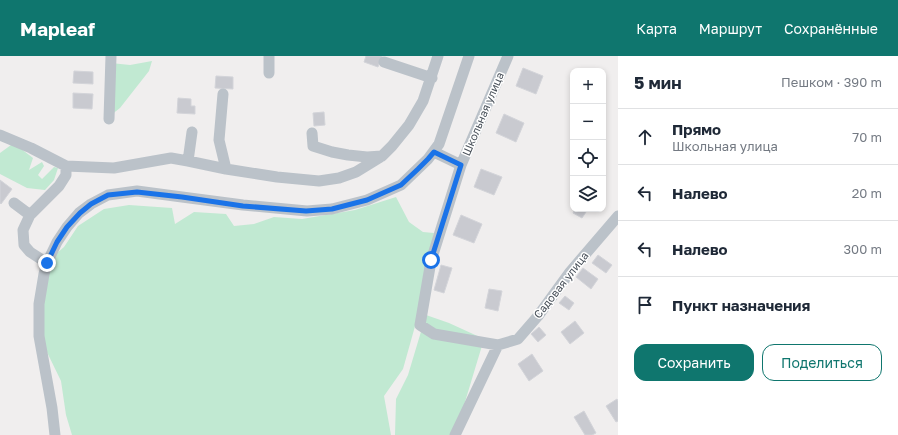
<!DOCTYPE html>
<html lang="ru">
<head>
<meta charset="utf-8">
<style>
  :root { --surface:#fff; --page:#f6f6f7; --text:#1f2937; --muted:#747a83; --line:#e0e1e3; --accent:#0f766e }
  body { margin:0; font-family:"Golos Text",sans-serif; background:var(--page); color:var(--text) }
  .controls { position:absolute; right:12px; top:12px; display:grid; overflow:hidden; border-radius:8px; box-shadow:0 2px 6px #0003 }
  .controls button { width:36px; height:36px; display:grid; place-items:center; padding:0; border:0; border-bottom:1px solid var(--line); background:var(--surface); color:var(--text); font:20px sans-serif }
  .stop { position:absolute; width:12px; height:12px; margin:-9px; border:3px solid #1a73e8; border-radius:50%; background:#fff }
  .stop.end { background:#1a73e8; border-color:#fff; box-shadow:0 1px 4px #0008 }
  .list { margin:0; padding:0; list-style:none }
  h2 { display:flex; justify-content:space-between; align-items:center; height:52px; margin:0; padding:0 16px; font-size:17px }
  h2 small { font-size:13px; font-weight:400; color:var(--muted) }
  .list li { display:grid; grid-template-columns:26px 1fr auto; gap:12px; align-items:center; box-sizing:border-box; height:56px; padding:0 16px; border-top:1px solid var(--line) }
  .list b { display:block; font-size:15px; white-space:nowrap }
  .list p { margin:0; font-size:13px; white-space:nowrap; color:var(--muted) }
  .list em { font-size:13px; font-style:normal; color:var(--muted) }
  .actions { display:flex; gap:8px; padding:12px 16px }
  .actions a { flex:1; padding:9px 0; border:1px solid var(--accent); border-radius:12px; text-align:center; font-size:14px; color:var(--accent) }
  .actions .main { background:var(--accent); color:#fff }
  .icon { flex:none; width:22px; height:22px; fill:none; stroke:currentColor; stroke-width:2; stroke-linecap:round; stroke-linejoin:round }
  .map { position:relative; flex:none; width:618px; height:379px; overflow:hidden }
  header { display:flex; align-items:center; gap:24px; box-sizing:border-box; height:56px; padding:0 20px; background:var(--accent); color:#fff }
  header strong { font-size:19px }
  nav { display:flex; gap:22px; margin-inline-start:auto; font-size:14px }
  main { display:flex }
  aside { flex:1; background:var(--surface) }
  .map>svg:first-child { display:block }
  .green { fill:#c1e9d2 }
  .building { fill:#c9cad0; stroke:#d3d4d9 }
  .lines { fill:none; stroke-linecap:round; stroke-linejoin:round }
  .minor { stroke:#bbc2c9; stroke-width:11 }
  .route { stroke:#1a73e8; stroke-width:5 }
  .labels { text-anchor:middle; stroke-width:3; stroke-linejoin:round; paint-order:stroke }
  .street-label { font-size:11px; fill:#485059; stroke:#fff }
</style>
</head>
<body>
<header>
<strong>Mapleaf</strong>
<nav><a>Карта</a><a>Маршрут</a><a>Сохранённые</a></nav>
</header>
<main>
<div class="map">
<svg width="618" height="379" viewBox="0 0 618 379">
  <rect width="100%" height="100%" fill="#f0eeee"/>
  <path class="green" d="M152,5L149,15L120,52L111,59V7L130,9Z
    M11,89L20,92L33,102L29,114L42,106L44,110L38,119L42,123L54,111L58,112L54,124L45,134L27,132L0,118V97Z
    M396,141L409,166L423,176L434,177L419,256L403,313L384,340L391,379H72L66,359L61,325L44,290L43,246L48,219L57,197L64,191L78,170L104,153L129,149L172,152L175,168L194,156L226,158L234,170L254,168L274,161L302,163L355,154Z
    M426,259L449,267L484,283L455,379H395L396,343L408,319Z"/>
  <path class="building" d="M366,0H382L378,11L364,6Z
    M523,12L543,20L536,38L516,30Z
    M74,15L93,16V28L73,27Z
    M216,20L233,21V33L215,32Z
    M73,37L93,38L92,53L73,52Z
    M178,42L191,43V50H195V58L177,57Z
    M324,56L325,69L314,70L313,57Z
    M504,58L524,67L516,86L496,77Z
    M481,113L502,121L494,139L474,131Z
    M0,124L12,133L1,148L0,147Z
    M575,153H588L582,162L573,157Z
    M461,159L482,168L474,187L453,179Z
    M598,199L612,209L606,217L592,207Z
    M441,209L452,212L444,237L434,234Z
    M583,212L598,223L591,233L576,221Z
    M489,233L502,235L498,255L485,252Z
    M565,240L574,247L569,254L559,247Z
    M575,265L584,277L570,288L561,276Z
    M539,271L546,279L538,286L531,278Z
    M532,298L543,315L529,325L518,308Z
    M617,343L618,345V365L616,366L606,350Z
    M584,355L596,377L592,379H585L574,361Z"/>
  <g class="lines">
    <path class="minor" d="M508,0L461,109L431,205L420,269L434,278L498,289L518,283L538,260L570,216L618,160
      M384,6L432,22
      M269,17V0
      M223,38L219,84L226,113
      M109,63L111,0
      M192,76L188,105L226,113L277,121L319,125L339,122L356,116L382,100
      M312,77L313,90L332,96L348,99L367,101L382,100L392,90L409,69L423,45L438,0
      M0,79L31,92L66,110L114,112L171,102L188,105
      M434,96L461,109
      M14,147L30,159L23,174L24,189L30,196L47,207
      M30,159L59,130L66,119V110
      M55,379L52,352L39,280V248L44,218L47,207L57,186L67,171L79,157L91,148L108,139L137,135L182,141L243,149L307,155L332,153L367,144L401,129L428,103L439,88L469,0
      M455,379L498,289"/>
  </g>
  <g class="lines">
    <path class="route" d="M47,207L57,186L67,171L80,157L91,148L108,139L137,136L182,141L243,150L306,155L332,153L367,144L401,129L418,113L428,103L434,96L461,109L431,204"/>
  </g>
  <g class="labels">
    <g class="street-label">
      <text transform="translate(483 58) rotate(-67)" y="4">Школьная улица</text>
      <text transform="translate(561 229) rotate(-52)" y="4">Садовая улица</text>
    </g>
  </g>
</svg>
<div class="controls">
<button>+</button>
<button>−</button>
<button><svg class="icon" aria-label="locate" viewBox="0 0 24 24"><circle cx="12" cy="12" r="6"/><path d="M12 2v4M12 18v4M2 12h4M18 12h4"/></svg></button>
<button><svg class="icon" aria-label="layers" viewBox="0 0 24 24"><path d="M12 4l9 5-9 5-9-5zM3 14l9 5 9-5"/></svg></button>
</div>
<div class="stop" style="left:431px;top:204px"></div>
<div class="stop end" style="left:47px;top:207px"></div>
</div>
<aside>
<h2>5 мин<small>Пешком · 390 m</small></h2>
<ul class="list">
<li><svg class="icon" aria-label="ahead" viewBox="0 0 24 24"><path d="M12 20V5M6 11l6-6 6 6"/></svg><div><b>Прямо</b><p>Школьная улица</p></div><em>70 m</em></li>
<li><svg class="icon" aria-label="left" viewBox="0 0 24 24"><path d="M17 20v-9H6M10 6l-5 5 5 5"/></svg><div><b>Налево</b></div><em>20 m</em></li>
<li><svg class="icon" aria-label="left" viewBox="0 0 24 24"><path d="M17 20v-9H6M10 6l-5 5 5 5"/></svg><div><b>Налево</b></div><em>300 m</em></li>
<li><svg class="icon" aria-label="arrive" viewBox="0 0 24 24"><path d="M6 21V4h12l-3 4 3 4H6"/></svg><div><b>Пункт назначения</b></div></li>
</ul>
<div class="actions"><a class="main">Сохранить</a><a>Поделиться</a></div>
</aside>
</main>
</body>
</html>
